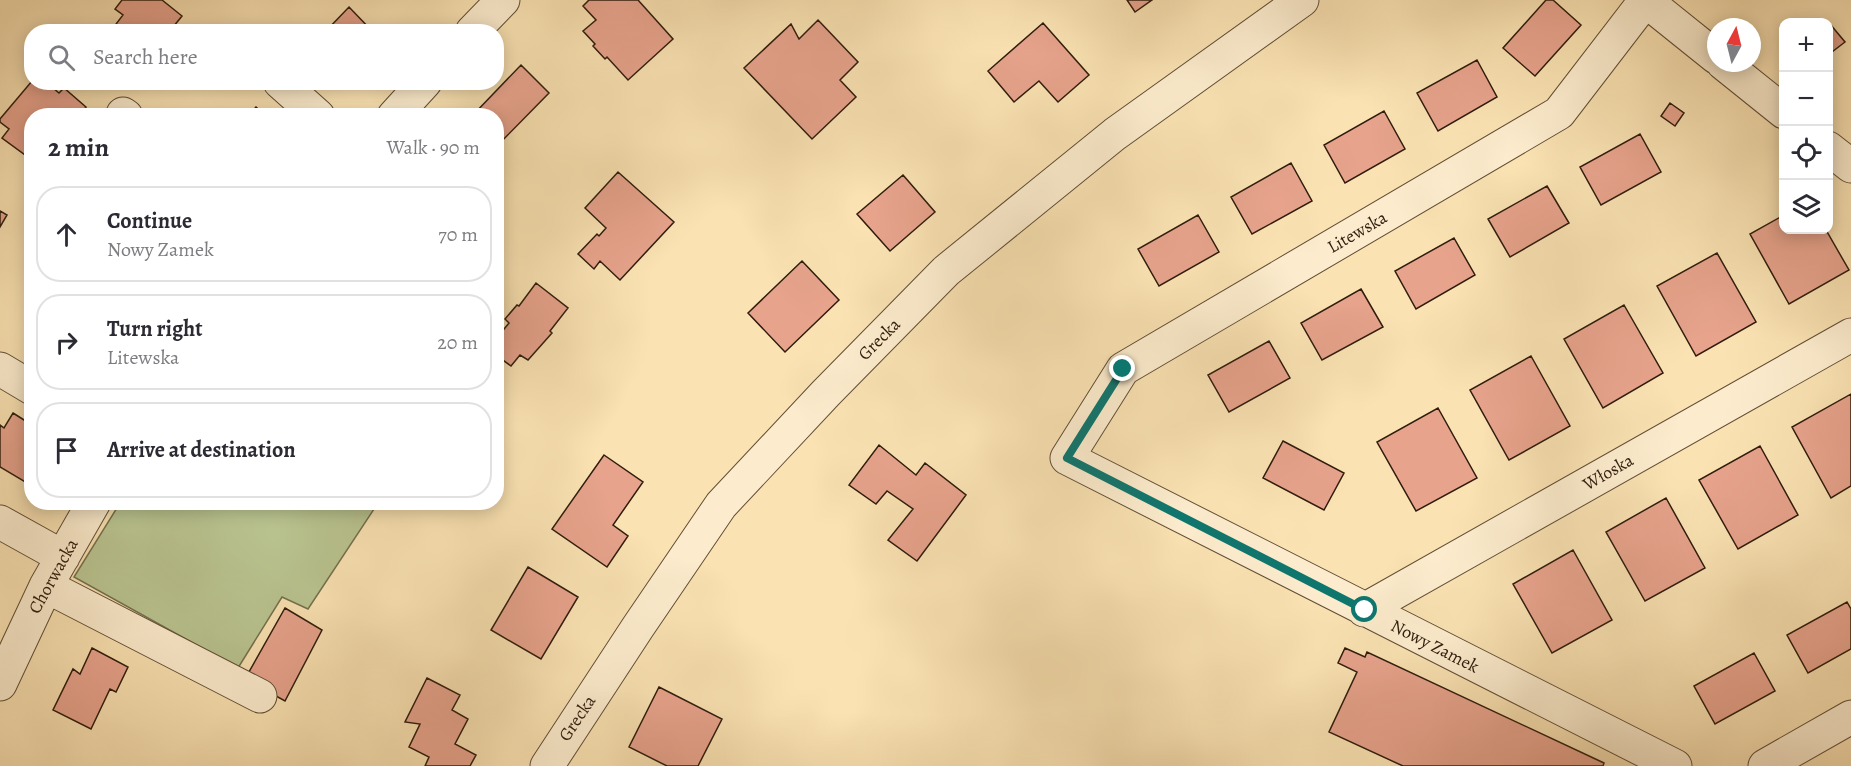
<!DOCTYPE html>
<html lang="en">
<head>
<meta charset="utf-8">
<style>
  :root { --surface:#fff; --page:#f7f7f7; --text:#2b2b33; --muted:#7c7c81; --line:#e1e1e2 }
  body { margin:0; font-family:Alegreya,serif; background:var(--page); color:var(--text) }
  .controls { position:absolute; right:18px; top:18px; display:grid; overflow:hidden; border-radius:12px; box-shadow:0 3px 15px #0003 }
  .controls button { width:54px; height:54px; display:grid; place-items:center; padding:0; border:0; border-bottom:2px solid var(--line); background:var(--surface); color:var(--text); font:30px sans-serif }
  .compass { position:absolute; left:1707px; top:18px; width:54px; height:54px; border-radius:50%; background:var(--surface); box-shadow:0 3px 15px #0003; rotate:7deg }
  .stop { position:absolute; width:18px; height:18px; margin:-14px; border:4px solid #0f766e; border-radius:50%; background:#fff }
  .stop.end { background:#0f766e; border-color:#fff; box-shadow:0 2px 6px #0008 }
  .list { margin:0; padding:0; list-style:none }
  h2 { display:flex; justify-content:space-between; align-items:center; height:78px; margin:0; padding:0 24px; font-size:26px }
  h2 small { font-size:20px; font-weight:400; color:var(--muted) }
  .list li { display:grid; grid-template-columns:39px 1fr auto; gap:18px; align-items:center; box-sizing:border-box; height:96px; margin:0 12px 12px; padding:0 12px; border:2px solid var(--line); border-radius:24px }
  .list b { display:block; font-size:22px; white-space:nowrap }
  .list p { margin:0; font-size:20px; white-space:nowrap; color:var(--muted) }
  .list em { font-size:20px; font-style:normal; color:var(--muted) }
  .icon { flex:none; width:33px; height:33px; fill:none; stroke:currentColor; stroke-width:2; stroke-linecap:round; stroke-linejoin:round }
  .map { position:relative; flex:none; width:1851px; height:766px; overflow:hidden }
  .search { position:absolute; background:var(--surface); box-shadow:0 3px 15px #0003; left:24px; top:24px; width:480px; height:66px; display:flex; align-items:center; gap:15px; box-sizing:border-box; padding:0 21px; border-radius:24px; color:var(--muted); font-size:22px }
  .panel { position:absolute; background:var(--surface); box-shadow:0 3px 15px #0003; left:24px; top:108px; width:480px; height:402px; border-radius:24px }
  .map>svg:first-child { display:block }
  .green { fill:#b9c490; stroke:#74704e; stroke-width:1.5 }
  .building { fill:#e7a38c; stroke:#2f1c0d; stroke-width:1.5 }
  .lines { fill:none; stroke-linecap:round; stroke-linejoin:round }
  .minor-casing { stroke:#624e36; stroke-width:35 }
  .minor { stroke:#fceccd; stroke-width:33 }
  .route { stroke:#0f766e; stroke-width:8 }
  .labels { text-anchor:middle; stroke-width:5; stroke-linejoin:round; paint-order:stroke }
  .street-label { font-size:18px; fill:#2f1c0d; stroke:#fceccd }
</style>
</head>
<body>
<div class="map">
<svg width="1851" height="766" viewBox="0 0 1851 766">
  <rect width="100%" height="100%" fill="#fae2b2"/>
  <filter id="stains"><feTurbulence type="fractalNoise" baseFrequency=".00333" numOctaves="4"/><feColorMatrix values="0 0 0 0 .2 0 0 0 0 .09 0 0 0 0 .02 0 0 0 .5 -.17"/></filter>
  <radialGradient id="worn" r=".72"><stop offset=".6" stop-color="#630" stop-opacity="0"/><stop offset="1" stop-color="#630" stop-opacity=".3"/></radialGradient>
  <path class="green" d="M120,503H378L308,609L282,597L238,668L74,577Z"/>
  <path class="building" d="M122,0H162L182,16L169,32H110L123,15L115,9Z
    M589,0H638L673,39L628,80L607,57L605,59L593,46L595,44L583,31L596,20L583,6Z
    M1127,0H1152L1135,12Z
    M1546,0H1553L1581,25L1535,76L1503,48Z
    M349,7L373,32H325Z
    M818,20L858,62L840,80L856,97L812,139L744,68L791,24L799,39Z
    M1043,23L1089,75L1058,102L1039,81L1014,102L988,71Z
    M1830,24L1845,42L1828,55V25Z
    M1477,60L1497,97L1438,131L1417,93Z
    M521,65L549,93L496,147V116H472Z
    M32,81V82H46L59,93L64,88L86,107L79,116H32V160L2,138L9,129L0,122V119Z
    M1670,103L1684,113L1675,126L1661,116Z
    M256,107L266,116H248Z
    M1384,111L1405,149L1345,183L1324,145Z
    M1640,134L1661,172L1601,205L1580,167Z
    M1291,163L1312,201L1252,234L1231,197Z
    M618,172L674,222L620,280L600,261L594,269L578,254L597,234L599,236L606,228L585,208Z
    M903,175L935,212L890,251L857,214Z
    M1547,186L1569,223L1510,257L1488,219Z
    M0,211L7,215L0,227Z
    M1198,215L1219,252L1159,286L1138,249Z
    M1784,215V230H1826L1849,270L1789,304L1750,234Z
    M1454,238L1475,275L1416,309L1395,271Z
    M1717,253L1756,322L1696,356L1657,286Z
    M802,261L839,300L785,352L748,313Z
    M536,283L568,308L550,331L552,333L528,360L520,355L511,366L496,355V331L500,334L509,323L505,319L517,305L519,306Z
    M1361,289L1383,327L1322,360L1301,323Z
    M1624,305L1663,373L1603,408L1564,339Z
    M1269,341L1290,378L1229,412L1208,375Z
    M1531,356L1570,426L1509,460L1470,390Z
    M1851,394V486L1831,498L1792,427Z
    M1438,408L1477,478L1416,511L1377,442Z
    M13,413L32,425V486L0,467V425L4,428Z
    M1283,441L1344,473L1324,510L1263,478Z
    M879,445L916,475L925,463L966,495L917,561L888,540L913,509L887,491L876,504L849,485Z
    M1760,446L1798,515L1738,549L1699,480Z
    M604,455L643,482L613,525L628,536L607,567L552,529Z
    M1666,498L1705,568L1645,601L1606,532Z
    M1573,550L1612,620L1552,653L1513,584Z
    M528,567L578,597L541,659L491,630Z
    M1847,602L1851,609V649L1808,673L1787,635Z
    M285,608L322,630L285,701L245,679Z
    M92,648L128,667L116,692L110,689L91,729L53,710L73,669L80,674Z
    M1345,648L1365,657L1367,652L1604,763L1603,766H1403L1329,732L1357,672L1338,663Z
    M1754,653L1775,691L1715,724L1694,686Z
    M427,678L460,695L452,710L468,719L455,744L476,755L470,766H425L429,757L409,747L420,724L405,722Z
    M659,687L722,719L698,766H667L629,747Z"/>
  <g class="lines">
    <g class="minor-casing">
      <path id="minor" d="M1645,0L1716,57
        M1645,1L1559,113L1123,369L1067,458L1675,766
        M472,32L503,0
        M1723,63L1784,112
        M280,82L318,116
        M123,114L126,116
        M394,116L425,82
        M1828,148L1851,166
        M0,369L32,388
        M0,522L63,557
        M46,586L260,696
        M1364,610L1851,335
        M0,684L46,586L94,502
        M547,766L638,627L721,505L826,393L946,271L1115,134L1302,0
        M1765,766L1851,717"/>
    </g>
    <use href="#minor" class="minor"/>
  </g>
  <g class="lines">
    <path class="route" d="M1123,369L1067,458L1365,610"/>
  </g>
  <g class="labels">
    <g class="street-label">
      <text transform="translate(1357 232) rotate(-30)" y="6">Litewska</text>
      <text transform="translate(879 339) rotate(-45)" y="6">Grecka</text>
      <text transform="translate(1608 472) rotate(-30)" y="6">Włoska</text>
      <text transform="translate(53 576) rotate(-61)" y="6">Chorwacka</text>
      <text transform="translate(1435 646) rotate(27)" y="6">Nowy Zamek</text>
      <text transform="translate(577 718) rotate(-56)" y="6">Grecka</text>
    </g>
  </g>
  <rect width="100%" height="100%" filter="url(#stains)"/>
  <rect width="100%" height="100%" fill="url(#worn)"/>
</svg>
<div class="controls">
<button>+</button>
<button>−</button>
<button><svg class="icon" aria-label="locate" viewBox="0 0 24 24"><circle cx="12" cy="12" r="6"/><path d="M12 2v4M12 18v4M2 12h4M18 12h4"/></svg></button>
<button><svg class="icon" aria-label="layers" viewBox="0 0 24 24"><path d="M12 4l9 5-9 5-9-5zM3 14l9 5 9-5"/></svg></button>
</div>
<svg class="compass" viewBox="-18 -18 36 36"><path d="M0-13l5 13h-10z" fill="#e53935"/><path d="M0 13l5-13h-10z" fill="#7c7c81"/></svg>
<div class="stop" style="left:1365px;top:610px"></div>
<div class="stop end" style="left:1123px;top:369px"></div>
<div class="search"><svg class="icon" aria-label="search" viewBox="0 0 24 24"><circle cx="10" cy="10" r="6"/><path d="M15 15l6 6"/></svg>Search here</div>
<section class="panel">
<h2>2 min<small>Walk · 90 m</small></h2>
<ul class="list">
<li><svg class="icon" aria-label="ahead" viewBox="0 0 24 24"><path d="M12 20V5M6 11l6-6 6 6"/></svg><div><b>Continue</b><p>Nowy Zamek</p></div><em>70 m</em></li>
<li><svg class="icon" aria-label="right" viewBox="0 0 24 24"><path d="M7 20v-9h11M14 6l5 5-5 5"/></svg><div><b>Turn right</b><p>Litewska</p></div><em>20 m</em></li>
<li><svg class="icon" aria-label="arrive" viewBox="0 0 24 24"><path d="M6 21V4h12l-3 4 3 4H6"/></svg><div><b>Arrive at destination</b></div></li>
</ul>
</section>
</div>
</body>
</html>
